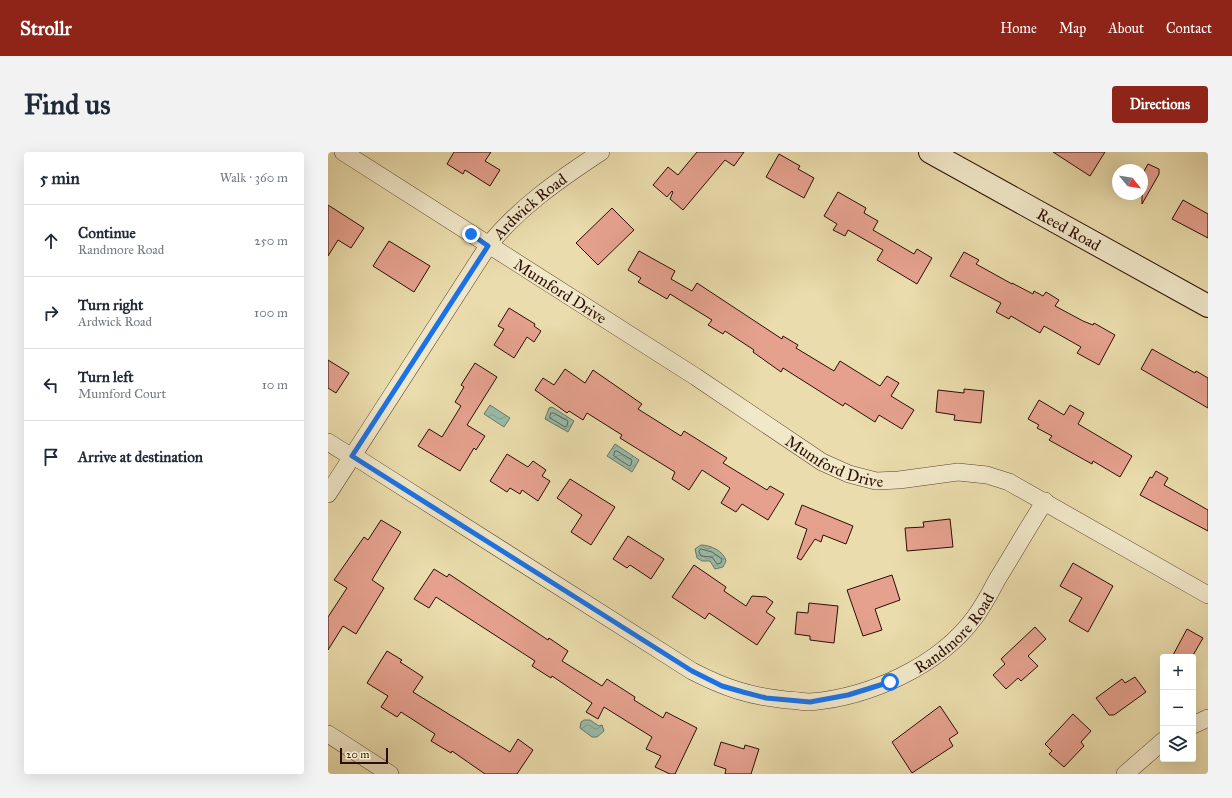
<!DOCTYPE html>
<html lang="en">
<head>
<meta charset="utf-8">
<style>
  :root { --surface:#fff; --page:#f2f2f3; --text:#1f2937; --muted:#747a83; --line:#e0e1e3; --accent:#8f2418 }
  body { margin:0; font-family:"IM FELL Great Primer",serif; background:var(--page); color:var(--text) }
  .controls { position:absolute; right:12px; bottom:12px; display:grid; overflow:hidden; border-radius:4px; box-shadow:0 4px 16px #0002 }
  .controls button { width:36px; height:36px; display:grid; place-items:center; padding:0; border:0; border-bottom:1px solid var(--line); background:var(--surface); color:var(--text); font:20px sans-serif }
  .compass { position:absolute; left:784px; top:12px; width:36px; height:36px; border-radius:50%; background:var(--surface); box-shadow:0 4px 16px #0002; rotate:120deg }
  .scale { position:absolute; left:12px; bottom:10px; width:48px; box-sizing:border-box; padding-left:4px; border:2px solid #2c0d03; border-top:0; font-size:11px; line-height:14px; white-space:nowrap; color:#2c0d03; -webkit-text-stroke:3px #f1e8c9; paint-order:stroke }
  .stop { position:absolute; width:12px; height:12px; margin:-9px; border:3px solid #1a73e8; border-radius:50%; background:#fff }
  .stop.end { background:#1a73e8; border-color:#fff; box-shadow:0 1px 4px #0008 }
  .list { margin:0; padding:0; list-style:none }
  h2 { display:flex; justify-content:space-between; align-items:center; height:52px; margin:0; padding:0 16px; font-size:17px }
  h2 small { font-size:13px; font-weight:400; color:var(--muted) }
  .list li { display:grid; grid-template-columns:26px 1fr auto; gap:12px; align-items:center; box-sizing:border-box; height:72px; padding:0 16px; border-top:1px solid var(--line) }
  .list b { display:block; font-size:15px; white-space:nowrap }
  .list p { margin:0; font-size:13px; white-space:nowrap; color:var(--muted) }
  .list em { font-size:13px; font-style:normal; color:var(--muted) }
  .icon { flex:none; width:22px; height:22px; fill:none; stroke:currentColor; stroke-width:2; stroke-linecap:round; stroke-linejoin:round }
  .map { position:relative; flex:none; width:880px; height:622px; overflow:hidden; border-radius:4px }
  header { display:flex; align-items:center; gap:24px; box-sizing:border-box; height:56px; padding:0 20px; background:var(--accent); color:#fff }
  header strong { font-size:19px }
  nav { display:flex; gap:22px; margin-inline-start:auto; font-size:14px }
  .intro { display:flex; align-items:center; justify-content:space-between; box-sizing:border-box; height:96px; padding:0 24px }
  h1 { margin:0; font-size:28px }
  .button { padding:10px 18px; border-radius:4px; background:var(--accent); color:#fff; font-size:14px; font-weight:700 }
  main { display:flex; gap:24px; padding:0 24px }
  aside { flex:1; background:var(--surface); border-radius:4px; box-shadow:0 4px 16px #0002 }
  .map>svg:first-child { display:block }
  .water { fill:url(#water-waves); stroke:#6d7667 }
  .lines { fill:none; stroke-linecap:round; stroke-linejoin:round }
  .shore { stroke:#626456; stroke-width:1 }
  .building { fill:#e5a18e; stroke:#2c0d03 }
  .street-casing { stroke:#5c412d; stroke-width:18 }
  .secondary-casing { stroke:#2c0d03; stroke-width:24 }
  .street { stroke:#f1e8c9; stroke-width:17 }
  .secondary { stroke:#f1e8c9; stroke-width:22 }
  .route { stroke:#1a73e8; stroke-width:5 }
  .labels { text-anchor:middle; stroke-width:3.5; stroke-linejoin:round; paint-order:stroke }
  .street-label { font-size:16px; fill:#2c0d03; stroke:#f1e8c9 }
</style>
</head>
<body>
<header>
<strong>Strollr</strong>
<nav><a>Home</a><a>Map</a><a>About</a><a>Contact</a></nav>
</header>
<div class="intro"><h1>Find us</h1><a class="button">Directions</a></div>
<main>
<aside>
<h2>5 min<small>Walk · 360 m</small></h2>
<ul class="list">
<li><svg class="icon" aria-label="ahead" viewBox="0 0 24 24"><path d="M12 20V5M6 11l6-6 6 6"/></svg><div><b>Continue</b><p>Randmore Road</p></div><em>250 m</em></li>
<li><svg class="icon" aria-label="right" viewBox="0 0 24 24"><path d="M7 20v-9h11M14 6l5 5-5 5"/></svg><div><b>Turn right</b><p>Ardwick Road</p></div><em>100 m</em></li>
<li><svg class="icon" aria-label="left" viewBox="0 0 24 24"><path d="M17 20v-9H6M10 6l-5 5 5 5"/></svg><div><b>Turn left</b><p>Mumford Court</p></div><em>10 m</em></li>
<li><svg class="icon" aria-label="arrive" viewBox="0 0 24 24"><path d="M6 21V4h12l-3 4 3 4H6"/></svg><div><b>Arrive at destination</b></div></li>
</ul>
</aside>
<div class="map">
<svg width="880" height="622" viewBox="0 0 880 622">
  <defs>
    <pattern id="water-waves" width="16" height="10" patternUnits="userSpaceOnUse"><rect width="16" height="10" fill="#98bcaa"/><path d="M0 5q4-4 8 0t8 0" fill="none" stroke="#83a091"/></pattern>
  </defs>
  <rect width="100%" height="100%" fill="#eadcac"/>
  <filter id="stains"><feTurbulence type="fractalNoise" baseFrequency=".005" numOctaves="4"/><feColorMatrix values="0 0 0 0 .2 0 0 0 0 .09 0 0 0 0 .02 0 0 0 .5 -.17"/></filter>
  <radialGradient id="worn" r=".72"><stop offset=".6" stop-color="#630" stop-opacity="0"/><stop offset="1" stop-color="#630" stop-opacity=".3"/></radialGradient>
  <path class="water" d="M162,253L182,266L176,275L156,262Z
    M224,255L246,269L240,280L217,267L221,256Z
    M287,292L311,308L304,320L279,304Z
    M373,393C382,393 396,399 398,409L395,415L387,417L382,409H374L369,406L367,397Z
    M256,568H262L271,574L274,573L276,579L269,585H264L252,576L253,570Z"/>
  <g class="lines">
    <path class="shore" d="M223,261H226L240,269L239,274L237,275L222,266Z
      M287,299H289L304,308L303,313L301,314L286,304Z
      M373,397L384,400L394,407L393,411L389,412L384,405L373,404L371,400Z"/>
  </g>
  <path class="building" d="M126,0H163L157,9L172,18L162,34L137,18L135,22L119,12Z
    M369,0H416L406,14L397,8L355,58L342,47L345,40L344,39L339,45L325,33L340,15L350,23Z
    M725,0H777L762,24Z
    M451,2L472,14L470,17L486,26L476,46L438,25Z
    M820,12L831,17V22L814,52V23Z
    M510,40L538,56L536,61L550,69L545,78L586,102L589,97L604,106L589,132L549,108L555,98L520,78L517,84L505,78L509,72L496,64Z
    M855,48L880,62V86L844,67Z
    M0,53L36,76L23,96L10,88L0,104Z
    M284,56L306,78L270,113L248,91Z
    M61,89L102,114L86,140L45,114Z
    M311,99L347,119L343,127L364,139L369,131L454,187L455,184L470,193L468,196L506,219L512,209L552,234L559,224L571,231L563,244L586,258L574,277L551,263L547,270L517,251L515,254L455,216L453,220L425,200L426,198L397,179L395,182L380,173L384,168L342,142L339,147L310,130L313,126L300,118Z
    M636,100L651,108L648,112L684,132V131L705,142L706,139L715,144L718,140L731,148L727,154L755,169L765,173L766,171L787,183L771,213L749,201L753,195L716,174L712,181L683,164L681,167L668,160L673,151L622,124Z
    M181,156L207,172L206,174L213,179L206,190L199,185L186,206L166,193L176,177L170,174Z
    M824,197L867,221L868,219L880,226V256L813,217Z
    M0,208L21,221L8,241L0,236Z
    M147,211L169,225L139,273L157,284L148,298L146,296L132,319L90,294L101,277L114,285L133,254L127,250L136,235L133,233Z
    M237,217L257,231L265,218L314,252L310,257L353,284L356,279L399,306L395,311L439,338L442,334L456,342L440,368L414,352L408,360L393,351L402,336L374,318L361,338L344,327L347,320L292,286L294,283L259,261L255,268L241,259L239,261L207,238L215,226L226,233Z
    M636,237L656,239L653,271L626,268L627,263L608,260L610,238L636,241Z
    M711,248L736,263L742,253L756,261L750,272L804,304L792,325L765,309L764,312L721,288L724,284L709,276L711,273L700,267Z
    M179,302L200,315L205,309L218,318L214,324L222,329L210,349L194,338L192,342L182,336L179,340L162,329Z
    M828,319L840,326L836,333L880,358V379L812,343L822,325L824,326Z
    M242,327L287,355L263,393L243,380L254,363L229,346Z
    M474,353L525,374L518,392L495,383L493,390L487,387L473,408L469,406L479,377L467,372Z
    M622,367L625,395L579,399L577,376L596,375L595,370Z
    M53,368L73,380L44,428L56,436L28,482L15,474L0,498V465L19,436L6,428L36,385L40,388Z
    M300,384L336,407L323,427L302,413L299,416L285,407Z
    M745,411L785,434L760,480L741,469L754,446L732,434Z
    M366,413L398,435L396,439L418,454L424,444L438,445L445,450L438,460L447,466L429,493L381,461L377,467L344,445Z
    M106,417L119,425L121,422L220,488L221,486L240,499L234,509L274,534L279,527L307,545L306,548L335,566L338,560L369,576L347,622H342L327,615L333,604L318,597L324,585L276,555L270,567L258,560L264,551L224,524L223,526L204,514L207,509L108,445L101,456L86,447Z
    M564,423L572,448L547,457L554,478L535,484L519,438Z
    M481,451L510,454L506,491L482,488V484L467,482L469,460L480,461Z
    M707,475L718,487L700,504L710,514L693,529L690,526L678,537L665,523L677,512L673,507Z
    M859,477L875,486L864,505H844Z
    M59,499L74,508L72,510L95,525L85,540L182,600L190,587L205,598L189,622H157L124,599L123,601L103,589L107,582L73,560L69,565L53,555L60,544L39,531Z
    M807,525L818,540L786,563H781L768,546L794,527L797,531Z
    M612,554L630,581L621,587L625,594L584,621L564,590Z
    M745,562L763,579L753,590L756,594L736,615L721,602L724,599L717,592Z
    M393,590L416,597L417,593L431,597L423,622H397L398,617L386,613Z"/>
  <g class="lines">
    <g class="street-casing">
      <g id="street">
        <path id="s1" d="M15,0L368,225L494,310L521,322L548,329L571,328L630,320L659,323L681,330L880,443"/>
        <path id="s2" d="M0,290L19,302L29,306L364,519C397,536 421,544 458,548C466,548 475,550 482,550C542,545 611,514 647,465C656,453 663,439 670,426C686,400 701,374 717,349"/>
        <path id="s3" d="M0,342L160,94C191,55 232,27 273,0"/>
        <path d="M865,573L880,566"/>
        <path d="M0,582L62,622"/>
        <path d="M797,622L835,589"/>
      </g>
    </g>
    <g class="secondary-casing">
      <g id="secondary">
        <path id="s4" d="M602,0L880,154"/>
      </g>
    </g>
    <use href="#street" class="street"/>
    <use href="#secondary" class="secondary"/>
  </g>
  <g class="lines">
    <path class="route" d="M143,82L160,94L24,304L364,519L394,534L415,540L438,546L482,550L520,543L562,530"/>
  </g>
  <g class="labels">
    <g class="street-label">
      <text dy="6" stroke="none"><textPath href="#s3" startOffset="353">Ardwick Road</textPath></text>
      <text dy="6" stroke="none"><textPath href="#s4" startOffset="159">Reed Road</textPath></text>
      <text dy="6" stroke="none"><textPath href="#s1" startOffset="258">Mumford Drive</textPath></text>
      <text dy="6" stroke="none"><textPath href="#s1" startOffset="582">Mumford Drive</textPath></text>
      <text dy="6" stroke="none"><textPath href="#s2" startOffset="718">Randmore Road</textPath></text>
    </g>
  </g>
  <rect width="100%" height="100%" filter="url(#stains)"/>
  <rect width="100%" height="100%" fill="url(#worn)"/>
</svg>
<div class="controls">
<button>+</button>
<button>−</button>
<button><svg class="icon" aria-label="layers" viewBox="0 0 24 24"><path d="M12 4l9 5-9 5-9-5zM3 14l9 5 9-5"/></svg></button>
</div>
<svg class="compass" viewBox="-18 -18 36 36"><path d="M0-13l5 13h-10z" fill="#e53935"/><path d="M0 13l5-13h-10z" fill="#747a83"/></svg>
<div class="scale">20 m</div>
<div class="stop" style="left:562px;top:530px"></div>
<div class="stop end" style="left:143px;top:82px"></div>
</div>
</main>
</body>
</html>
